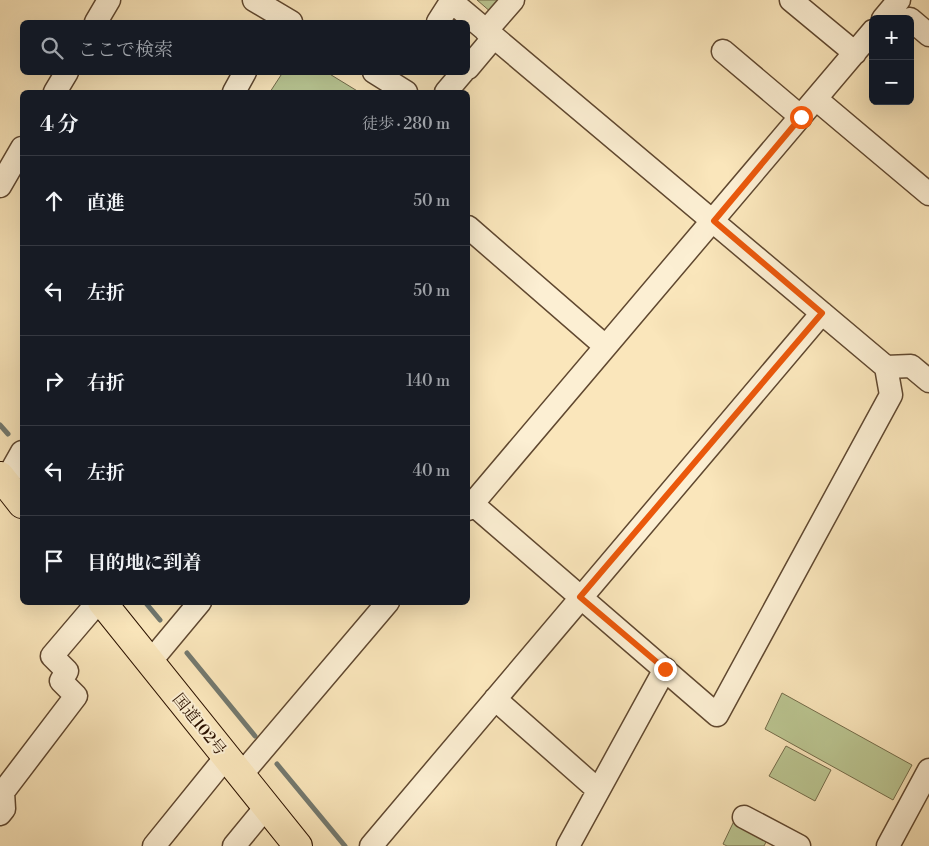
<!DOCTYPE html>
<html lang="ja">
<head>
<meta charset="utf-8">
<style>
  :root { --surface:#171b24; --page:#242831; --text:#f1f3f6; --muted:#9ea1a6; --line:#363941 }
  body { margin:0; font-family:"Libre Bodoni","Noto Serif JP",serif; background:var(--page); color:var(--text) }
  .controls { position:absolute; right:15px; top:15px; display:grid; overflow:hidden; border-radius:8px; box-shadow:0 5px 20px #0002 }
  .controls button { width:45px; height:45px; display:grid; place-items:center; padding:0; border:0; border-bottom:1px solid var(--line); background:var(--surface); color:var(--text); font:25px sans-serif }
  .stop { position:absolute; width:15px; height:15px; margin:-11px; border:4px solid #ea580c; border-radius:50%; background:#fff }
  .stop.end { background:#ea580c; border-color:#fff; box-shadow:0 1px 5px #0008 }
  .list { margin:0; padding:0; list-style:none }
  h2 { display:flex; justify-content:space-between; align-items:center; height:65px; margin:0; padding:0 20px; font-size:21px }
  h2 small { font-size:16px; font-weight:400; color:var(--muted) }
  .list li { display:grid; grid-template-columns:32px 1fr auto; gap:15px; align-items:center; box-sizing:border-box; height:90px; padding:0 20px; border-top:1px solid var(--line) }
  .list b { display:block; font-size:19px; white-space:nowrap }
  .list em { font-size:16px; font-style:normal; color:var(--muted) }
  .icon { flex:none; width:28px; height:28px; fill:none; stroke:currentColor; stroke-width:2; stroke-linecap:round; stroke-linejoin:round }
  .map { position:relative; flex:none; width:929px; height:846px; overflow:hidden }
  .search { position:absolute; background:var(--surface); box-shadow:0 5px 20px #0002; left:20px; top:20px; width:450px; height:55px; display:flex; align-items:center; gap:12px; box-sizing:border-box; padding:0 18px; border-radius:8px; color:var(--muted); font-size:19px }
  .panel { position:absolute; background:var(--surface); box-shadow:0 5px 20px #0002; left:20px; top:90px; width:450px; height:515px; border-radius:8px }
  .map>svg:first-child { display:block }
  .green { fill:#bbc692; stroke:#746c4a }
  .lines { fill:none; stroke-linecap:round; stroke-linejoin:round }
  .stream { stroke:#73796f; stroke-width:5 }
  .minor-casing { stroke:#604830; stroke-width:25 }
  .highway-casing { stroke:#2d1301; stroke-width:30 }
  .minor { stroke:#fcefd3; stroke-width:22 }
  .highway { stroke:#fae6bb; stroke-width:28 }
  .route { stroke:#ea580c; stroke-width:6 }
  .labels { text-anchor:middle; stroke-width:4; stroke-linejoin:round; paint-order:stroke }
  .street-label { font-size:16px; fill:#2d1301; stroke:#fcefd3 }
</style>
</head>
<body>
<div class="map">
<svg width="929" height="846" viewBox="0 0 929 846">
  <rect width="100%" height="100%" fill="#fae6bb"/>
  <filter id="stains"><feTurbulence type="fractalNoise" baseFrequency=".004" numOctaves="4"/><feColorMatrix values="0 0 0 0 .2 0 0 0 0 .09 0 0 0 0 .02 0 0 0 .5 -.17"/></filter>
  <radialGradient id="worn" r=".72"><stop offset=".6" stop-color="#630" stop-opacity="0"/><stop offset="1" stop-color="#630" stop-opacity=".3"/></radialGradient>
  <path class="green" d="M477,0H503L492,13Z
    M283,72L328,73L359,92H270Z
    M782,693L912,765L893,800L765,729Z
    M786,746L831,770L815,801L769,776Z
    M734,821L768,838L764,846H727L723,844Z"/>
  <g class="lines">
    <path class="stream" d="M0,425L8,434
      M145,602L160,620
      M187,653L255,736
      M277,764L345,846"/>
    <g class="minor-casing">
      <path id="minor" d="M254,0L291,22
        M791,0L855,53
        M451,1L494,37
        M883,19L899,0
        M910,19L929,35
        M96,22L109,0
        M438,22L452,0
        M486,31L513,0
        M723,51L801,117
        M468,68L494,37L886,367L891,395L717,715L468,500
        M374,72L406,92
        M55,92L67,72
        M234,92L245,72
        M446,92L463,72
        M816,99L929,194
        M0,186L22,148
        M468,227L605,346
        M886,367L911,366L929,381
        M5,482L22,452
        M468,509L873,31
        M150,662L200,602
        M495,699L598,790
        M241,775L388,602
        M0,814L4,809L3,792L76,696L61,681L67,671L52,656L98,602
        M744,817L799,846
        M154,846L226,757
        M234,846L266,807
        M371,846L822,313
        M568,846L665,669
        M888,846L929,770"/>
    </g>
    <g class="highway-casing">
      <path id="highway" d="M0,476L22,504
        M102,602L298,846"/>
    </g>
    <use href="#minor" class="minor"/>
    <use href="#highway" class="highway"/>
  </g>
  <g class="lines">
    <path class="route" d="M665,669L580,597L822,313L714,221L801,117"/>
  </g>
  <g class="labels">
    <g class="street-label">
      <text transform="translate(200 724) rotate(51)" y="6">国道102号</text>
    </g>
  </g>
  <rect width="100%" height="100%" filter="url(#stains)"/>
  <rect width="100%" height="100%" fill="url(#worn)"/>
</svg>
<div class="controls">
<button>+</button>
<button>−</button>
</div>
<div class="stop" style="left:801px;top:117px"></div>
<div class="stop end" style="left:665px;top:669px"></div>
<div class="search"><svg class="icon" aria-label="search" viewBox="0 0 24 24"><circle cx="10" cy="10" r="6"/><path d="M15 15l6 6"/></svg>ここで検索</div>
<section class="panel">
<h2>4 分<small>徒歩 · 280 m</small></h2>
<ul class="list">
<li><svg class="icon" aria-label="ahead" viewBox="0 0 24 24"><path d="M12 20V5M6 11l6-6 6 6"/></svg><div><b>直進</b></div><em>50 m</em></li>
<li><svg class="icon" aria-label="left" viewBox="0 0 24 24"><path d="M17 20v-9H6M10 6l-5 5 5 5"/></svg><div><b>左折</b></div><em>50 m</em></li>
<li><svg class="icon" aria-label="right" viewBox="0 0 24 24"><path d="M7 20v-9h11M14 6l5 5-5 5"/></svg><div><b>右折</b></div><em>140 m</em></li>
<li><svg class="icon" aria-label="left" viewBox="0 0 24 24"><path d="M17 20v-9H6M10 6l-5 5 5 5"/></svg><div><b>左折</b></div><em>40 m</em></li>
<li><svg class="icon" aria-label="arrive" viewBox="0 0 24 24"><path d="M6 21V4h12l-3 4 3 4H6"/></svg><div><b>目的地に到着</b></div></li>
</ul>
</section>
</div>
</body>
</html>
